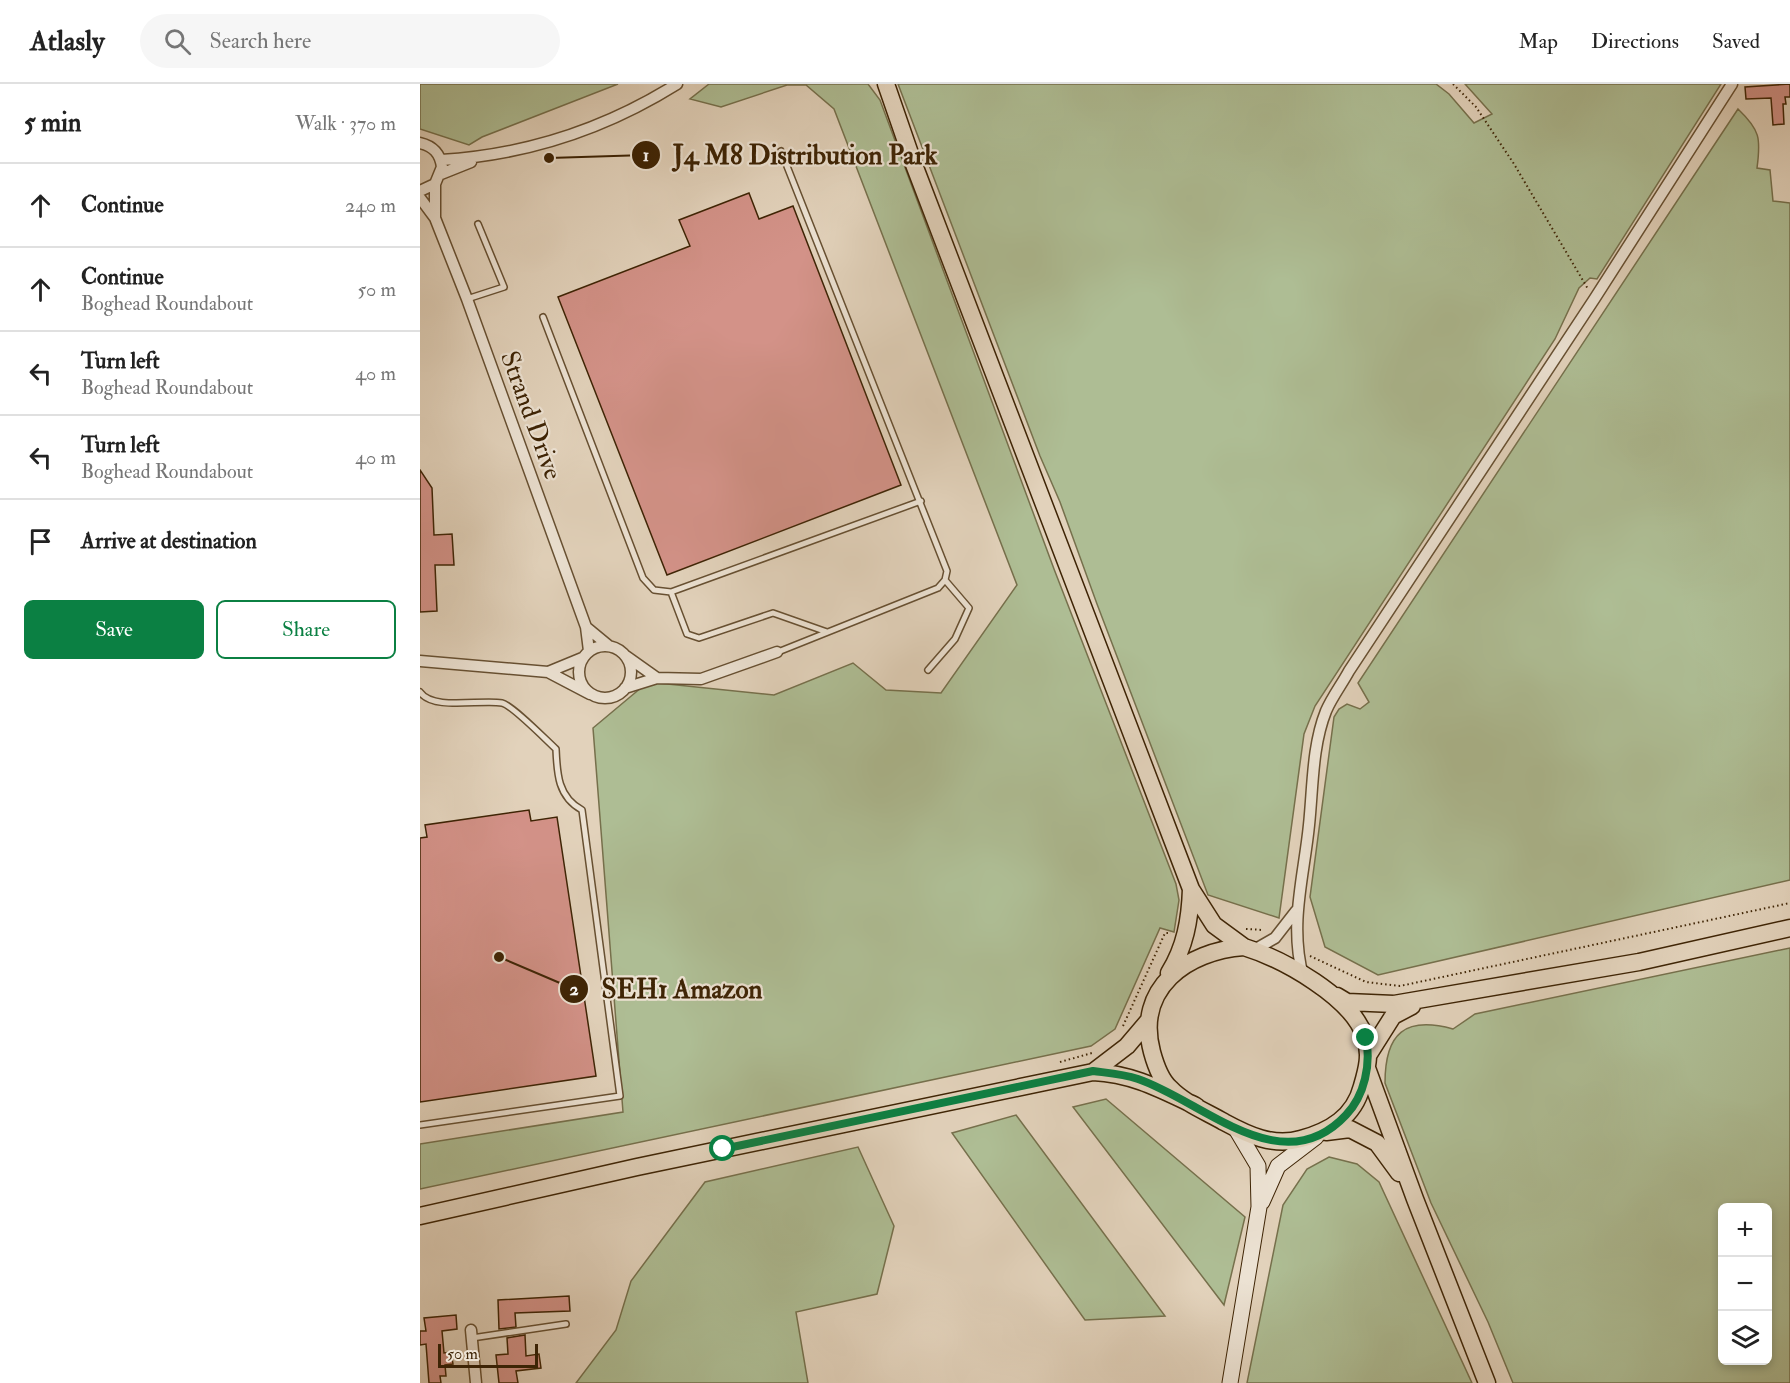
<!DOCTYPE html>
<html lang="en">
<head>
<meta charset="utf-8">
<style>
  :root { --surface:#fff; --page:#f6f6f6; --text:#222; --muted:#767676; --line:#e0e0e0; --accent:#0b8043 }
  body { margin:0; font-family:"IM FELL Double Pica",serif; background:var(--page); color:var(--text) }
  .controls { position:absolute; right:18px; bottom:18px; display:grid; overflow:hidden; border-radius:9px; box-shadow:0 3px 9px #0003 }
  .controls button { width:54px; height:54px; display:grid; place-items:center; padding:0; border:0; border-bottom:2px solid var(--line); background:var(--surface); color:var(--text); font:30px sans-serif }
  .scale { position:absolute; left:18px; bottom:15px; width:100px; box-sizing:border-box; padding-left:6px; border:3px solid #3e2405; border-top:0; font-size:16px; line-height:21px; white-space:nowrap; color:#3e2405; -webkit-text-stroke:4px #ece2d3; paint-order:stroke }
  .stop { position:absolute; width:18px; height:18px; margin:-14px; border:4px solid #0b8043; border-radius:50%; background:#fff }
  .stop.end { background:#0b8043; border-color:#fff; box-shadow:0 2px 6px #0008 }
  .list { margin:0; padding:0; list-style:none }
  h2 { display:flex; justify-content:space-between; align-items:center; height:78px; margin:0; padding:0 24px; font-size:26px }
  h2 small { font-size:20px; font-weight:400; color:var(--muted) }
  .list li { display:grid; grid-template-columns:39px 1fr auto; gap:18px; align-items:center; box-sizing:border-box; height:84px; padding:0 24px; border-top:2px solid var(--line) }
  .list b { display:block; font-size:22px; white-space:nowrap }
  .list p { margin:0; font-size:20px; white-space:nowrap; color:var(--muted) }
  .list em { font-size:20px; font-style:normal; color:var(--muted) }
  .actions { display:flex; gap:12px; padding:18px 24px }
  .actions a { flex:1; padding:14px 0; border:2px solid var(--accent); border-radius:9px; text-align:center; font-size:21px; color:var(--accent) }
  .actions .main { background:var(--accent); color:#fff }
  .icon { flex:none; width:33px; height:33px; fill:none; stroke:currentColor; stroke-width:2; stroke-linecap:round; stroke-linejoin:round }
  .map { position:relative; flex:none; width:1370px; height:1299px; overflow:hidden }
  header { display:flex; align-items:center; gap:36px; box-sizing:border-box; height:84px; padding:0 30px; background:var(--surface); border-bottom:2px solid var(--line) }
  header strong { font-size:28px }
  nav { display:flex; gap:33px; margin-inline-start:auto; font-size:21px }
  .search { width:420px; height:54px; background:var(--page); display:flex; align-items:center; gap:15px; box-sizing:border-box; padding:0 21px; border-radius:33px; color:var(--muted); font-size:22px }
  main { display:flex }
  aside { flex:1; background:var(--surface) }
  .map>svg:first-child { display:block }
  .green { fill:#aebd94; stroke:#76704c; stroke-width:1.5; fill-rule:evenodd }
  .building { fill:#d39288; stroke:#3e2405; stroke-width:1.5 }
  .lines { fill:none; stroke-linecap:round; stroke-linejoin:round }
  .service-casing { stroke:#675032; stroke-width:8 }
  .minor-casing { stroke:#675032; stroke-width:13 }
  .secondary-casing { stroke:#3e2405; stroke-width:17 }
  .primary-casing { stroke:#3e2405; stroke-width:19 }
  .path { stroke:#3e2405; stroke-width:2; stroke-dasharray:1.5 3; stroke-linecap:butt }
  .service { stroke:#ece2d3; stroke-width:5 }
  .minor { stroke:#ece2d3; stroke-width:10 }
  .secondary { stroke:#ece2d3; stroke-width:15 }
  .primary { stroke:#e2d2bb; stroke-width:16 }
  .route { stroke:#0b8043; stroke-width:8 }
  .labels { text-anchor:middle; stroke-width:4.5; stroke-linejoin:round; paint-order:stroke }
  .street-label { font-size:26px; fill:#3e2405; stroke:#ece2d3 }
  .leader { fill:none; stroke:#3e2405; stroke-width:2 }
  .callout-dot { fill:#3e2405; stroke:#ece2d3; stroke-width:2 }
  .mark-label { font-size:18px; text-anchor:middle; font-weight:bold; fill:#fff }
  .callout-label { font-size:27px; text-anchor:middle; font-weight:bold; fill:#3e2405; stroke:#ece2d3; stroke-width:4.5; stroke-linejoin:round; paint-order:stroke }
</style>
</head>
<body>
<header>
<strong>Atlasly</strong>
<div class="search"><svg class="icon" aria-label="search" viewBox="0 0 24 24"><circle cx="10" cy="10" r="6"/><path d="M15 15l6 6"/></svg>Search here</div>
<nav><a>Map</a><a>Directions</a><a>Saved</a></nav>
</header>
<main>
<aside>
<h2>5 min<small>Walk · 370 m</small></h2>
<ul class="list">
<li><svg class="icon" aria-label="ahead" viewBox="0 0 24 24"><path d="M12 20V5M6 11l6-6 6 6"/></svg><div><b>Continue</b></div><em>240 m</em></li>
<li><svg class="icon" aria-label="ahead" viewBox="0 0 24 24"><path d="M12 20V5M6 11l6-6 6 6"/></svg><div><b>Continue</b><p>Boghead Roundabout</p></div><em>50 m</em></li>
<li><svg class="icon" aria-label="left" viewBox="0 0 24 24"><path d="M17 20v-9H6M10 6l-5 5 5 5"/></svg><div><b>Turn left</b><p>Boghead Roundabout</p></div><em>40 m</em></li>
<li><svg class="icon" aria-label="left" viewBox="0 0 24 24"><path d="M17 20v-9H6M10 6l-5 5 5 5"/></svg><div><b>Turn left</b><p>Boghead Roundabout</p></div><em>40 m</em></li>
<li><svg class="icon" aria-label="arrive" viewBox="0 0 24 24"><path d="M6 21V4h12l-3 4 3 4H6"/></svg><div><b>Arrive at destination</b></div></li>
</ul>
<div class="actions"><a class="main">Save</a><a>Share</a></div>
</aside>
<div class="map">
<svg width="1370" height="1299" viewBox="0 0 1370 1299">
  <rect width="100%" height="100%" fill="#e2d2bb"/>
  <filter id="stains"><feTurbulence type="fractalNoise" baseFrequency=".00333" numOctaves="4"/><feColorMatrix values="0 0 0 0 .2 0 0 0 0 .09 0 0 0 0 .02 0 0 0 .5 -.17"/></filter>
  <radialGradient id="worn" r=".72"><stop offset=".6" stop-color="#630" stop-opacity="0"/><stop offset="1" stop-color="#630" stop-opacity=".3"/></radialGradient>
  <path class="green" d="M0,0H198L62,53L49,61L0,45Z
    M289,0H448L460,16L634,485L756,800L759,816L754,848L740,844L695,945L671,962L0,1105V1060L203,1028L173,644L228,598L354,611L433,579L466,606L521,609L597,501L414,25L386,1H367L301,23L270,15Z
    M478,0H1016L1029,10L1054,39L1072,30L1045,0H1301L1177,195L1170,194L1159,204L1135,255L895,622L884,650L859,834L788,811L677,520L640,418L620,372Z
    M1318,25C1340,46 1341,54 1337,84L1350,86L1353,117L1370,119V796L958,891L905,863L890,813L914,633L919,625L927,620L940,625L949,618L938,599Z
    M1370,864V1299H1093L1068,1238L1011,1119L965,999C965,949 985,932 1033,945L1055,930ZM1302,1124H1348V1276H1302Z
    M686,1015L825,1133L804,1221L653,1023Z
    M596,1031L745,1232L665,1236L532,1049Z
    M438,1063L474,1142L457,1210L376,1228L388,1299H156L196,1246L211,1197L285,1098Z
    M909,1073L937,1080L959,1098L1052,1299H827L863,1121L887,1085Z"/>
  <path class="building" d="M1370,0V13H1365L1366,20H1363L1364,40L1353,41L1351,14L1326,15L1325,3Z
    M329,109L339,135L373,122L481,401L247,491L138,213L270,162L259,136Z
    M0,386L12,404L14,451L32,450L34,481H15L17,527L0,528Z
    M109,726L111,737L137,733L176,992L0,1018V754L7,753L5,741Z
    M149,1212L150,1227L95,1229L96,1243L79,1245L78,1216Z
    M36,1231L37,1245L22,1247L24,1269L31,1268L33,1280L25,1281L26,1292H20L21,1299H9L6,1260L0,1261V1247H6L4,1234Z
    M105,1251L106,1272L119,1270L121,1284L96,1287L98,1299H79L76,1271L88,1270L87,1254Z"/>
  <g class="lines">
    <g class="service-casing">
      <path id="service" d="M47,215L84,203L58,140
        M123,233L223,494L234,506L251,508L501,417
        M251,508L267,550L279,554L353,529L407,548
        M358,568L518,504L525,496L527,487L361,67
        M508,586L535,555L549,524L525,496
        M0,608C13,627 61,615 82,619C92,621 126,656 136,665C137,690 138,713 162,726L200,1012L0,1041
        M52,1254L146,1240"/>
    </g>
    <g class="minor-casing">
      <path id="minor" d="M0,59C13,62 20,69 22,83L15,100L0,107
        M21,76C106,71 185,45 257,0
        M21,90L51,78
        M15,100V134
        M0,114L15,134L47,215L166,543L169,567
        M166,543L189,562
        M159 588a26 26 0 1 1 52 0a26 26 0 1 1-52 0Z
        M206,572L237,594
        M0,577L128,588L170,610
        M128,588L162,574
        M205,604L237,594L281,595L357,568
        M834,866L855,854L876,827
        M883,892C869,840 884,792 889,741C893,703 892,662 906,627C912,613 922,600 929,587L1175,214L1312,0
        M51,1246L56,1299"/>
    </g>
    <g class="secondary-casing">
      <path id="secondary" d="M842,1118L858,1082L896,1053
        M810,1299L839,1123L838,1082L816,1045"/>
    </g>
    <g class="primary-casing">
      <path id="primary" d="M466,0L493,78L771,805L794,841L824,863
        M824,863C863,875 932,913 945,953C951,970 947,985 942,1002C934,1033 910,1047 881,1055C853,1063 828,1051 804,1038C787,1028 764,1019 750,1004C741,996 735,979 732,968C715,904 767,867 824,863Z
        M749,889C765,863 770,836 771,805
        M917,912L927,918L974,920L1219,878L1370,844
        M949,970L973,932L992,922
        M947,984L995,1115L1067,1299
        M673,988L707,962L729,936
        M906,1048L930,1045L957,1059L979,1089
        M0,1132L217,1083L673,988C713,990 740,1005 776,1022"/>
    </g>
    <path class="path" d="M1033,0L1056,23L1094,80L1168,205
      M826,845L843,846
      M890,872L946,898L980,902L1370,819
      M703,942L745,849H751
      M640,978L672,969"/>
    <use href="#service" class="service"/>
    <use href="#minor" class="minor"/>
    <use href="#secondary" class="secondary"/>
    <use href="#primary" class="primary"/>
  </g>
  <g class="lines">
    <path class="route" d="M303,1065L673,987C688,989 703,990 718,995C783,1017 862,1100 926,1031C945,1011 951,980 946,954"/>
  </g>
  <g class="labels">
    <g class="street-label">
      <text transform="translate(112 331) rotate(70)" y="9">Strand Drive</text>
    </g>
  </g>
  <path class="leader" d="M129 74L226 71M79 873L154 905"/>
  <g class="callout-dot">
    <circle cx="129" cy="74" r="6"/>
    <circle cx="79" cy="873" r="6"/>
    <circle cx="226" cy="71" r="15"/>
    <circle cx="154" cy="905" r="15"/>
  </g>
  <g class="mark-label">
    <text x="226" y="77">1</text>
    <text x="154" y="911">2</text>
  </g>
  <g class="callout-label">
    <text x="385" y="80">J4 M8 Distribution Park</text>
    <text x="262" y="914">SEH1 Amazon</text>
  </g>
  <rect width="100%" height="100%" filter="url(#stains)"/>
  <rect width="100%" height="100%" fill="url(#worn)"/>
</svg>
<div class="controls">
<button>+</button>
<button>−</button>
<button><svg class="icon" aria-label="layers" viewBox="0 0 24 24"><path d="M12 4l9 5-9 5-9-5zM3 14l9 5 9-5"/></svg></button>
</div>
<div class="scale">50 m</div>
<div class="stop" style="left:303px;top:1065px"></div>
<div class="stop end" style="left:946px;top:954px"></div>
</div>
</main>
</body>
</html>
